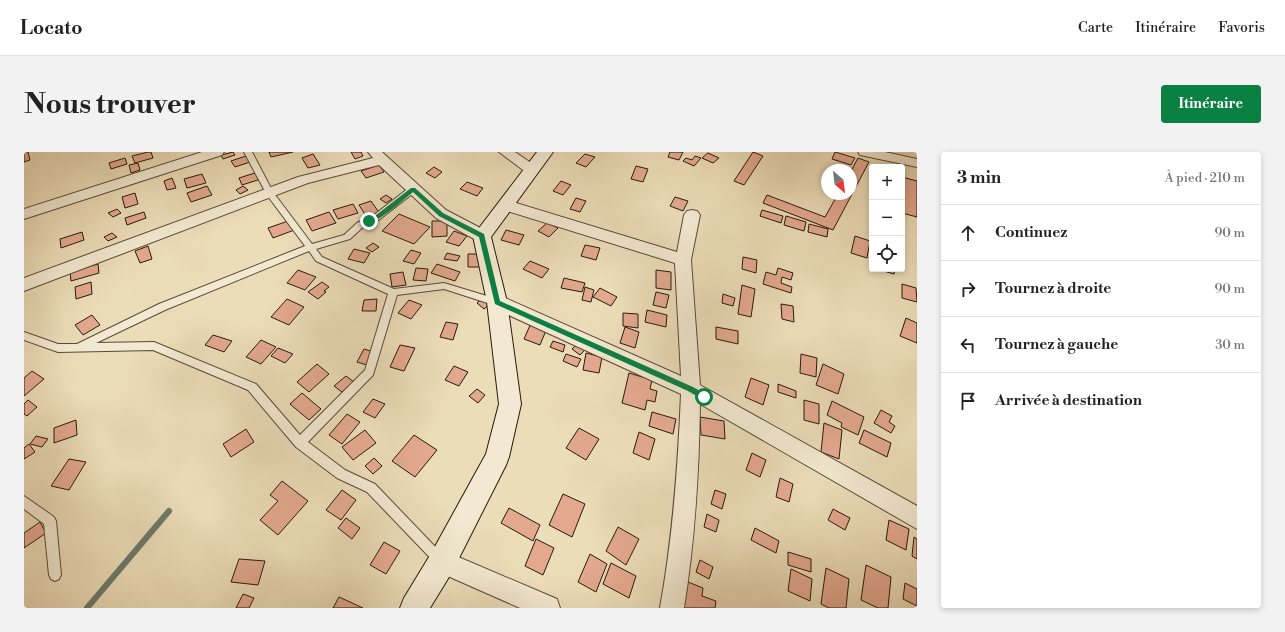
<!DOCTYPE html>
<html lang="fr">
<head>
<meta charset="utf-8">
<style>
  :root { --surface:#fff; --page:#f2f2f2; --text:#222; --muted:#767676; --line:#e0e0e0; --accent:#0b8043 }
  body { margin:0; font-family:"Libre Bodoni",serif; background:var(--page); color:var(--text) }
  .controls { position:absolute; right:12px; top:12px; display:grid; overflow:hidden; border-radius:4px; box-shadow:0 2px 6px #0003 }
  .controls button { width:36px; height:36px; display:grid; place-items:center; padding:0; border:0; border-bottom:1px solid var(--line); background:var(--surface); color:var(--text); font:20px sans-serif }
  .compass { position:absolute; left:797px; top:12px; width:36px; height:36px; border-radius:50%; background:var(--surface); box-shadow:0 2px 6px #0003; rotate:152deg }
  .stop { position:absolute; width:12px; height:12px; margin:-9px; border:3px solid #0b8043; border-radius:50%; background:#fff }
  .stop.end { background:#0b8043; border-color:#fff; box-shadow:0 1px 4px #0008 }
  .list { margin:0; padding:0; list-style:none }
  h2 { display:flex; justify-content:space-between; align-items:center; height:52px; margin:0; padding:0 16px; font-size:17px }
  h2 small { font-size:13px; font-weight:400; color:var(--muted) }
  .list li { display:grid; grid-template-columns:26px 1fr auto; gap:12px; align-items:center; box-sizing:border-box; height:56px; padding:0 16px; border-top:1px solid var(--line) }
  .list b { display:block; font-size:15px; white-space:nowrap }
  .list em { font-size:13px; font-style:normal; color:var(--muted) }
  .icon { flex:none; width:22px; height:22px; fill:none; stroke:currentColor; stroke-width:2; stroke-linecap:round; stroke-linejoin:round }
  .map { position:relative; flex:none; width:893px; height:456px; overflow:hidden; border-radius:4px }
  header { display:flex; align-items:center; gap:24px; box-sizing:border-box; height:56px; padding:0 20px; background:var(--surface); border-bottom:1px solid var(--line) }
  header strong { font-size:19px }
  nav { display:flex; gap:22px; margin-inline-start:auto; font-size:14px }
  .intro { display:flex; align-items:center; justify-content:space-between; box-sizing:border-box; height:96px; padding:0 24px }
  h1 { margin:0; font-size:28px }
  .button { padding:10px 18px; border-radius:4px; background:var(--accent); color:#fff; font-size:14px; font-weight:700 }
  main { display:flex; gap:24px; padding:0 24px }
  aside { flex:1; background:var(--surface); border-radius:4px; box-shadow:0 2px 6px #0003 }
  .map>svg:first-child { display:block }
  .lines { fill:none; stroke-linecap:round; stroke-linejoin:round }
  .stream { stroke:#6c7b6d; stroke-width:6 }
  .building { fill:#e3a98f; stroke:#29190b }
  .lane-casing { stroke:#5a4a36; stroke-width:2 }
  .street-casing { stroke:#5a4a36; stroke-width:2 }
  .secondary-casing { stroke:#29190b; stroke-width:2 }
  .lane { fill:#f3e9d2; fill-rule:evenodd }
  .street { fill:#f3e9d2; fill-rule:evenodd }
  .secondary { fill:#f3e9d2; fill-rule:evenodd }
  .route { fill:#0b8043 }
</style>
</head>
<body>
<header>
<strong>Locato</strong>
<nav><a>Carte</a><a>Itinéraire</a><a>Favoris</a></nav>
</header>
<div class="intro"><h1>Nous trouver</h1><a class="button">Itinéraire</a></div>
<main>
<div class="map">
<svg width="893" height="456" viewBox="0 0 893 456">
  <rect width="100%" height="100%" fill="#ecddb9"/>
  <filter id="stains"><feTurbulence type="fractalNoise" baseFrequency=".005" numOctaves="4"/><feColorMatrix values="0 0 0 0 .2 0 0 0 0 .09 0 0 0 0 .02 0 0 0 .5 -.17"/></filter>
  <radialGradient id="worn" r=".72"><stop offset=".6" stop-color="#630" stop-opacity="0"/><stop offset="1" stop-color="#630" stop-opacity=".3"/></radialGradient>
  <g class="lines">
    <path class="stream" d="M63,456L145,359"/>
  </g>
  <path class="building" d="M0,0H4L6,8L0,10Z
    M124,0H127L129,6L111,11L108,4Z
    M209,0L211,3L199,7L197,3Z
    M245,0H269L247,5Z
    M327,0H337L339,4L331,7Z
    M646,0H659L655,8L644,5Z
    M729,0L739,4L720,33L710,29Z
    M811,0L831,6L827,13L808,7Z
    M684,1L695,6L689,11L678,6Z
    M289,2L296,13L284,16L278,6Z
    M561,2L571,5L562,15L552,11Z
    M225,3L229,9L211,15L207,9Z
    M671,4L677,6L670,14L659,9L662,6L668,8Z
    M101,6L103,12L87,17L85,11Z
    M834,6L845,10L809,78L739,51L743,43L801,65L814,42H827V19Z
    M114,11L116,18L107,21L105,13Z
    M355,13L360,20L342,26L337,19Z
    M612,14L624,17L619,30L607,27Z
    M410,15L418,20L411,26L402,21Z
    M234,20L237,27L218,33L215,26Z
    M178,22L182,31L163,36L160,27Z
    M878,25L893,29V65L878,61Z
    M148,26L152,36L143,38L140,29Z
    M537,29L547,33L539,43L529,39Z
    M443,30L459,36L453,44L436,37Z
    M183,34L188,43L167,50L163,41Z
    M219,34L224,38L216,42L212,38Z
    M111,41L114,52L101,56L98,45Z
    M362,43L368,47L362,51L356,47Z
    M651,45L664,49L659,59L646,54Z
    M552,46L562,49L556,60L546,57Z
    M347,49L356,62L344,67L335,53Z
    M329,52L334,61L314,67L309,58Z
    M93,57L97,61L89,65L84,61Z
    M738,58L759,64L757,71L736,64Z
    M120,60L122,66L103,73L101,66Z
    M305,60L312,71L288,79L282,68Z
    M375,62L406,75L390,92L358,79Z
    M762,64L782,70L780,79L760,73Z
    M267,68L273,77L249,86L244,76Z
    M408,69H423V84L408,85Z
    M523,71L534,76L525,85L514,79Z
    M785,72L804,77L803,85L784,80Z
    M482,78L500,83L495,93L477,88Z
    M430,79L443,84L435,94L422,90Z
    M58,80L60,88L37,96L36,87Z
    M88,81L93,85L84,89L80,85Z
    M831,84L846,89L843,106L827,101Z
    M349,91L355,95L348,100L342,96Z
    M561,93L576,96L572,108L557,104Z
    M124,94L128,107L116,111L111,99Z
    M330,97L346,101L340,111L324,107Z
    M387,98L397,101L390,112L379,109Z
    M423,101L436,104L433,109L420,107Z
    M444,102H457V115H444Z
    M719,105L733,108L732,121L718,117Z
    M506,109L525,117L518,126L499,117Z
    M74,112L75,121L47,129L46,120Z
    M413,112L436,120L431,129L407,121Z
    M392,116L404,117L402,129L389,128Z
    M754,116L769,121L767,128L758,125L757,131L768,135L767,141L739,132L742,120L752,123Z
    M856,117H871L870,122L856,118Z
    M274,118L292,125L281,138L263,131Z
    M632,118L647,120V138L632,136Z
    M379,120L382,133L368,135L366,122Z
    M540,126L561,131L558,140L537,136Z
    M67,130L68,142L52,147L51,135Z
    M298,130L305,135L300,139L302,140L294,147L284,140Z
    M878,132L892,136L893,150L878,146Z
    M718,133L731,137L727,165L714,162Z
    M561,135L570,138L567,150L558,148Z
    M576,136L593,145L587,154L569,145Z
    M632,140L645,143L642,156L629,153Z
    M699,142L711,146L709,154L698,151Z
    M459,146L467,151L460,157L453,151Z
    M263,147L280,155L265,173L247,165Z
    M353,147L352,159H338L340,148Z
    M385,148L398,153L387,167L374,161Z
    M757,152L769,154L770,170L758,167Z
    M623,158L643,163L642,175L621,170Z
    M599,161L614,162V176L599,174Z
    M68,163L76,173L59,183L51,173Z
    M882,166L893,171V191L876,184Z
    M422,170L434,172L429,188L416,185Z
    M507,171L523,176L516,193L500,187Z
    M601,175L615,180L611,196L596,191Z
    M692,175L714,179V192L692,187Z
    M189,183L208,189L200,200L181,193Z
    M237,188L252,195L237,212L222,205Z
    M529,189L541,193L539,200L526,195Z
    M554,191L562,197L556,203L548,197Z
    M376,193L391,196L380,219L366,215Z
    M254,196L269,202L261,211L247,204Z
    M340,197L353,201L346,214L333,210Z
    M562,201L578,205L575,221L559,218Z
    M542,202L557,207L553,215L539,209Z
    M777,202L793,206L792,225L776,221Z
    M293,212L305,222L285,240L273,230Z
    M799,212L820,222L814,242L792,233Z
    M430,214L444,220L435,234L421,228Z
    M8,219L20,227L0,244V226Z
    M605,221L628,228L626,237L633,239L631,250L623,248L621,258L598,251Z
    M322,224L330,230L318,240L310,234Z
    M727,226L745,233L739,253L721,245Z
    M754,232L772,239V246L754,240Z
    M453,237L461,243L454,251L445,244Z
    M278,241L297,257L285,268L266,252Z
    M349,247L361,252L351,266L339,260Z
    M4,248L13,255L3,264L0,262V252Z
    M780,248L795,252V272L780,268Z
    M808,249L840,265L834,283L817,275L818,271L803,263Z
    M857,258L868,264L865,270L871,274L867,281L850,271Z
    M628,260L652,267L649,282L625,274Z
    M323,262L336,270L318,292L305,283Z
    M676,265L700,269L701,287L677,283Z
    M52,268L53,283L30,291V276Z
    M800,271L818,278L815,307L797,300Z
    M555,276L575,287L562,308L542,296Z
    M222,277L230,290L207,305L199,292Z
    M341,278L352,291L329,308L318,295Z
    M840,278L867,291L863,305L835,291Z
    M615,280L631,287L625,308L609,301Z
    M390,283L413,298L391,325L368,309Z
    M12,284L24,287L18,295L6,292Z
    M5,292L11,300L0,307V296Z
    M728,301L742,308L736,325L722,318Z
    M350,306L358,314L349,322L341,314Z
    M45,307L62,310L45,338L27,334Z
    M756,326L769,332L765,350L752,345Z
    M258,329L284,349L254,383L236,368L254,349L246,343Z
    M318,338L332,348L317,368L302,358Z
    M691,338L702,342L698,357L687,352Z
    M539,342L561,352L548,385L525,373Z
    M485,356L516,373L509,389L477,371Z
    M809,357L826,366L821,378L804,368Z
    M683,362L695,368L692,380L680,375Z
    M322,366L336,376L328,387L314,376Z
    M865,368L885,377L882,398L862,388Z
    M16,370L22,381L0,396V381Z
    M594,375L615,387L602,413L582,399Z
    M731,376L755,389L752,401L727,388Z
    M890,385L893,387V407L888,404Z
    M512,387L530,396L519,423L501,414Z
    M360,390L376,399L362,422L346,413Z
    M764,400L787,407V420L764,413Z
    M566,402L583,412L572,440L554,430Z
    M215,407L241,409L234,433L207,430Z
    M676,408L689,415L685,427L672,420Z
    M587,411L612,424L605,446L579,432Z
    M842,413L867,425L864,456H854L837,448Z
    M802,416L825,427L822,456H805L797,452Z
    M767,417L788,427L786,449L764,439Z
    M664,430L679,436L678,444L692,449L691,456H660Z
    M881,431L893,437V454L879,447Z
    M219,442L230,446L225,456H212Z
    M315,445L339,456H309Z"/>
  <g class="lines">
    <g class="lane-casing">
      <path id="lane" d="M220,0H228L249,40L288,92L320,83L333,71L350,63L386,35H392V39L356,67L339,75L326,87L292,97L298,105L370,137L420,131L476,148L478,150L473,154L420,137L373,143L349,223L284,290L321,318L351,332L421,405L423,409L421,413L417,415L413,413L343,340L313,326L272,295L224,238L129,198L34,200L0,188V180L34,192H53L135,152L281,94L243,43ZM285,99L292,109L364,142L341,218L276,283L232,232L130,190L72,191L141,158Z
        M0,344L30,365L32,369L37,423L35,427L31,429L27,427L25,423L20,372L0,357Z"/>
    </g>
    <g class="street-casing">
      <path id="street" d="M178,0H200L198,3L0,67V57Z
        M344,0H358L422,58L464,80L466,84L464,88L458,90L452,88L412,66L355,13L284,31L0,139V126L274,25L349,6Z
        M475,0H491L513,15L515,18L513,21L508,22L503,21Z
        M834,0H861L893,7V15L836,3Z
        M482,48L653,100L660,63L663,59L668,58L673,59L676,63L667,108L676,233L893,354V377L676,252C675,321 671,388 660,456H636C649,384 654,314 657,242L467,155L464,150L467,145L473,143L479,145L657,224L651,111L477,57L475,53L477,49Z
        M418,398L533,447L536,456H496L410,418L406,410L410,402Z"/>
    </g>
    <g class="secondary-casing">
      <path id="secondary" d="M513,0H529L467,85L483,150L497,252L485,305L482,313L428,420L406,456H376L380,446L408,400L462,302L475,252L463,150L449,84Z"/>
    </g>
    <use href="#lane" class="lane"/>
    <use href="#street" class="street"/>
    <use href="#secondary" class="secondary"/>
  </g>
  <path class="route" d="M387,36H391L419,61L460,82L476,149L669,235L683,243V247H678L664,239L471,152L455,85L415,64L389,40C379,48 355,71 343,70V68L351,64Z"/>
  <rect width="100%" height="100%" filter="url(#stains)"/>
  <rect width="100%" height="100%" fill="url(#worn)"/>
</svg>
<div class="controls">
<button>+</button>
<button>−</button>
<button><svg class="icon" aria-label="locate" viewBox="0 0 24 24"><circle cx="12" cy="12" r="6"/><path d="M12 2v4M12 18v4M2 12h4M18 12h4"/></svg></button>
</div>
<svg class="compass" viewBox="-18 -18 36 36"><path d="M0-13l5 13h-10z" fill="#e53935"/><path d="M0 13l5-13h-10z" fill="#767676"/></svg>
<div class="stop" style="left:680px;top:245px"></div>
<div class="stop end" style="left:345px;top:69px"></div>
</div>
<aside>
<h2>3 min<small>À pied · 210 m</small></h2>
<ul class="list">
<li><svg class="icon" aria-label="ahead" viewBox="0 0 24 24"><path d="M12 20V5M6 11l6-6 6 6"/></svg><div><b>Continuez</b></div><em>90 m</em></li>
<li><svg class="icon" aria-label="right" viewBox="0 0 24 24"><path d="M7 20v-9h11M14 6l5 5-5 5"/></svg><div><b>Tournez à droite</b></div><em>90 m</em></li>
<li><svg class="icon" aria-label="left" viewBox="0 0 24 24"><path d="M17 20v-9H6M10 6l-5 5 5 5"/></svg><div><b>Tournez à gauche</b></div><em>30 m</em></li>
<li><svg class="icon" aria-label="arrive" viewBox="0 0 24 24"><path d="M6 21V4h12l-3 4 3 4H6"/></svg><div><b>Arrivée à destination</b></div></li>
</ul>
</aside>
</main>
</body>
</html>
